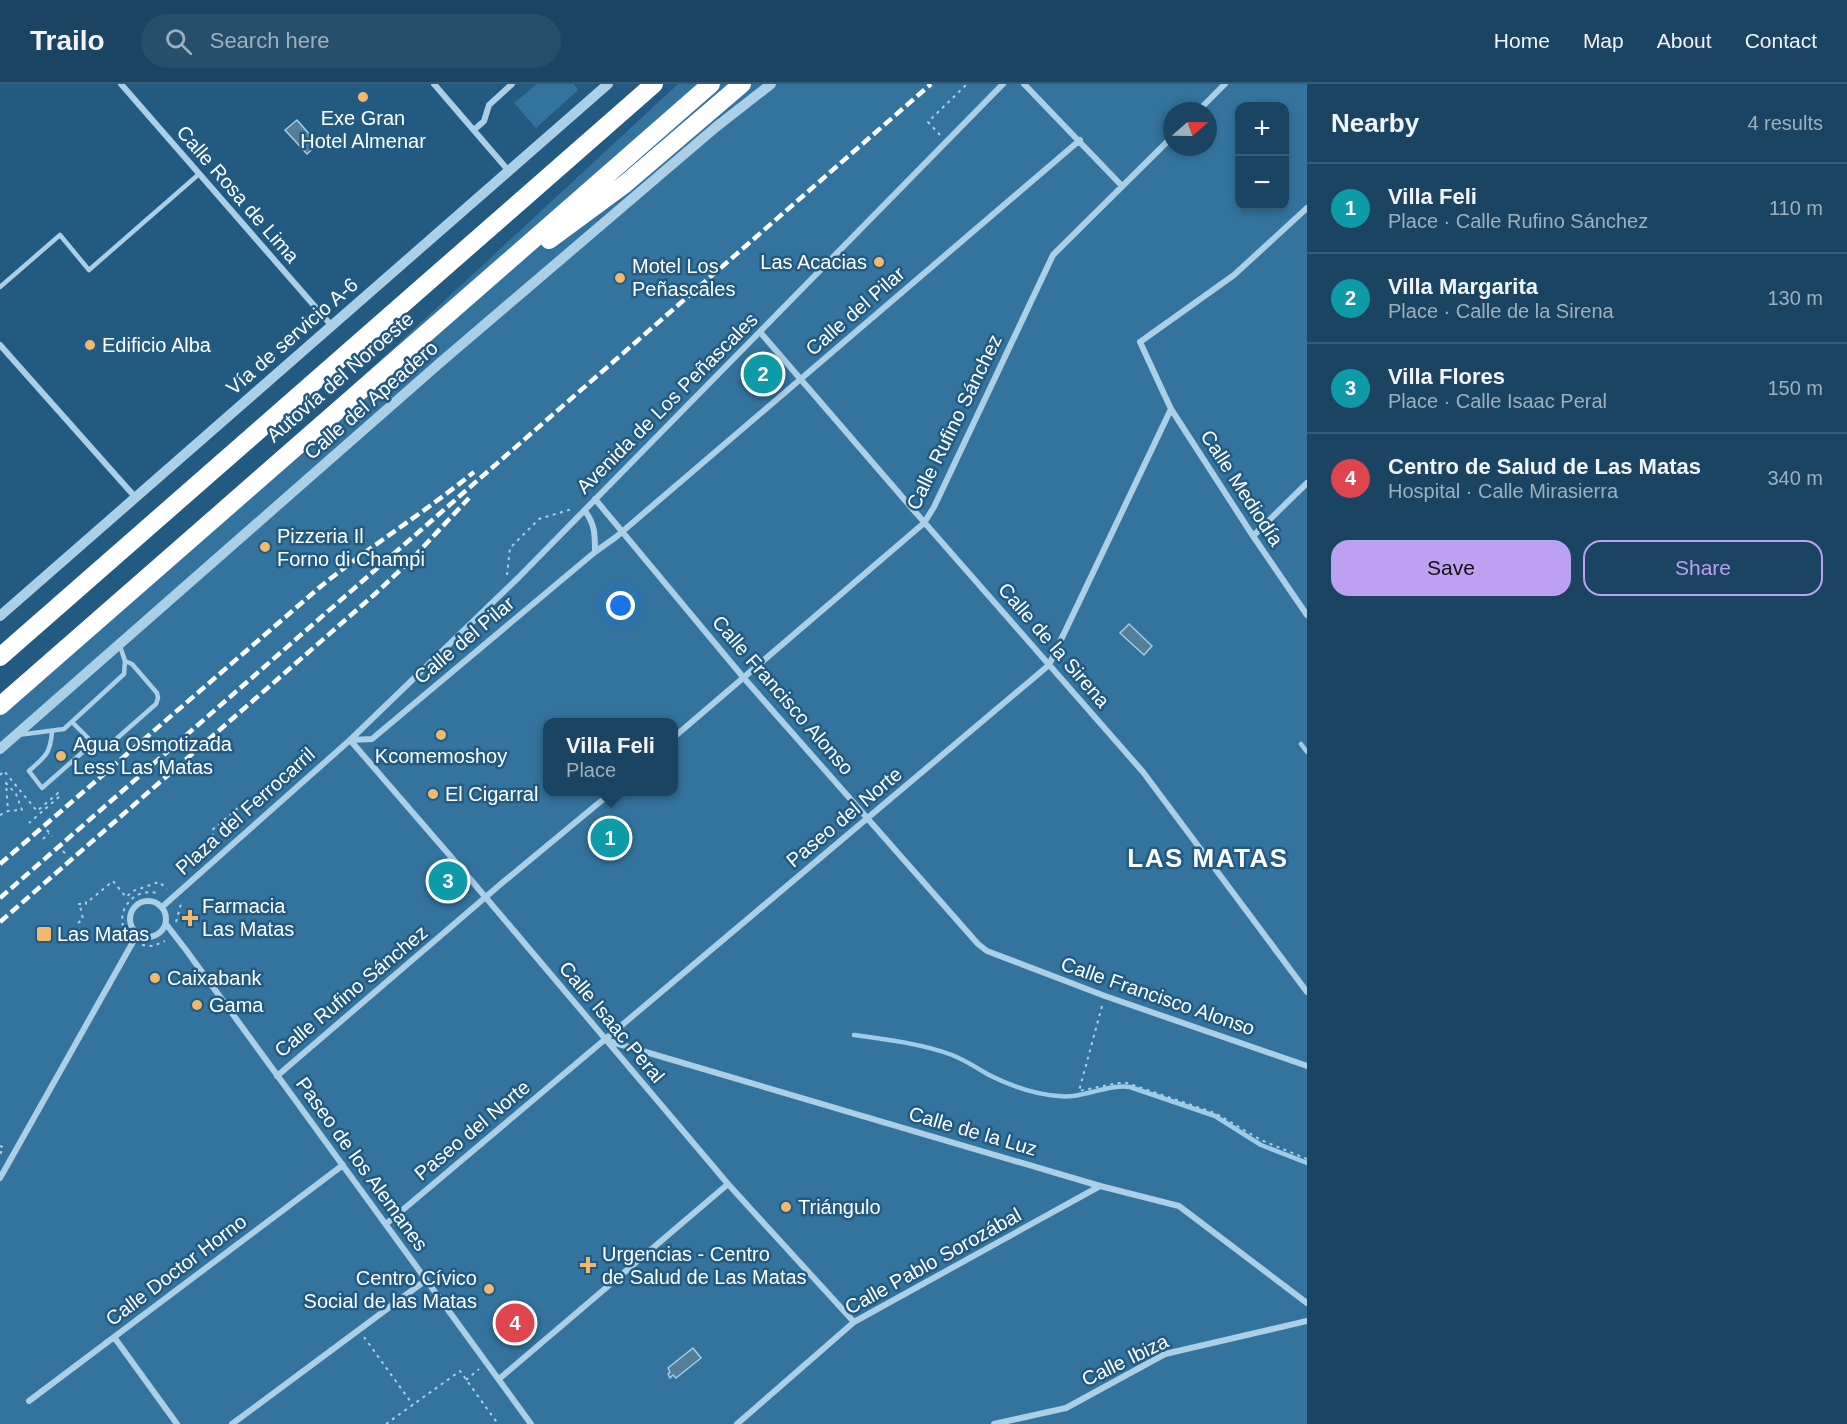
<!DOCTYPE html>
<html lang="en">
<head>
<meta charset="utf-8">
<style>
  :root { --surface:#1a4461; --page:#274e6a; --text:#f1f3f6; --muted:#9fb0bd; --line:#385c76; --accent:#bca0f2 }
  body { margin:0; font-family:Arial,sans-serif; background:var(--page); color:var(--text) }
  .controls { position:absolute; right:18px; top:18px; display:grid; overflow:hidden; border-radius:12px; box-shadow:0 3px 9px #0003 }
  .controls button { width:54px; height:54px; display:grid; place-items:center; padding:0; border:0; border-bottom:2px solid var(--line); background:var(--surface); color:var(--text); font:30px sans-serif }
  .compass { position:absolute; left:1163px; top:18px; width:54px; height:54px; border-radius:50%; background:var(--surface); box-shadow:0 3px 9px #0003; rotate:70deg }
  .you { position:absolute; left:621px; top:522px; width:21px; height:21px; margin:-15px; border:4px solid #fff; border-radius:50%; background:#1a73e8; box-shadow:0 0 0 9px #1a73e833 }
  .badge { display:grid; place-items:center; width:39px; height:39px; border-radius:50%; background:var(--accent); color:#fff; font-size:20px; font-weight:700 }
  .pin { position:absolute; translate:-50% -50%; border:3px solid #fff; box-shadow:0 2px 6px #0006 }
  .popup { position:absolute; left:543px; top:634px; width:135px; height:78px; box-sizing:border-box; display:grid; place-content:center; border-radius:12px; background:var(--surface); filter:drop-shadow(0 2px 4px #0005); font-size:20px; white-space:nowrap; color:var(--muted) }
  .popup b { font-size:22px; color:var(--text) }
  .popup::after { content:''; position:absolute; left:50%; top:100%; margin-left:-12px; border:12px solid transparent; border-top-color:var(--surface) }
  .list { margin:0; padding:0; list-style:none }
  h2 { display:flex; justify-content:space-between; align-items:center; height:78px; margin:0; padding:0 24px; font-size:26px }
  h2 small { font-size:20px; font-weight:400; color:var(--muted) }
  .list li { display:grid; grid-template-columns:39px 1fr auto; gap:18px; align-items:center; box-sizing:border-box; height:90px; padding:0 24px; border-top:2px solid var(--line) }
  .list b { display:block; font-size:22px; white-space:nowrap }
  .list p { margin:0; font-size:20px; white-space:nowrap; color:var(--muted) }
  .list em { font-size:20px; font-style:normal; color:var(--muted) }
  .actions { display:flex; gap:12px; padding:18px 24px }
  .actions a { flex:1; padding:14px 0; border:2px solid var(--accent); border-radius:18px; text-align:center; font-size:21px; color:var(--accent) }
  .actions .main { background:var(--accent); color:#111 }
  .icon { flex:none; width:33px; height:33px; fill:none; stroke:currentColor; stroke-width:2; stroke-linecap:round; stroke-linejoin:round }
  .map { position:relative; flex:none; width:1307px; height:1340px; overflow:hidden }
  header { display:flex; align-items:center; gap:36px; box-sizing:border-box; height:84px; padding:0 30px; background:var(--surface); border-bottom:2px solid var(--line) }
  header strong { font-size:28px }
  nav { display:flex; gap:33px; margin-inline-start:auto; font-size:21px }
  .search { width:420px; height:54px; background:var(--page); display:flex; align-items:center; gap:15px; box-sizing:border-box; padding:0 21px; border-radius:33px; color:var(--muted); font-size:22px }
  main { display:flex }
  aside { flex:1; background:var(--surface) }
  .map>svg:first-child { display:block }
  .green { fill:#33739d; fill-rule:evenodd }
  .water { fill:#577e99; stroke:#9ecce8; stroke-width:1.5 }
  .lines { fill:none; stroke-linecap:round; stroke-linejoin:round }
  .stream { stroke:#9ecce8; stroke-width:4.5 }
  .path { stroke:#aacfe7; stroke-width:2; stroke-dasharray:3 4.5; stroke-linecap:butt }
  .service { stroke:#aacfe7; stroke-width:4.5 }
  .minor { stroke:#aacfe7; stroke-width:6 }
  .tertiary { stroke:#aacfe7; stroke-width:10 }
  .motorway { stroke:#fff; stroke-width:18 }
  .rail { stroke:#fff; stroke-width:4.5; stroke-dasharray:10 4.5; stroke-linecap:butt }
  .poi-dot { fill:#f2b86d; stroke:#235a81; stroke-width:2 }
  .labels { text-anchor:middle; stroke-width:5; stroke-linejoin:round; paint-order:stroke }
  .poi-label { font-size:20px; fill:#fff; stroke:#235a81; text-anchor:start }
  .street-label { font-size:20px; fill:#fff; stroke:#235a81 }
  .district-label { font-size:26px; font-weight:bold; letter-spacing:1.5px; fill:#fff; stroke:#235a81 }
</style>
</head>
<body>
<header>
<strong>Trailo</strong>
<div class="search"><svg class="icon" aria-label="search" viewBox="0 0 24 24"><circle cx="10" cy="10" r="6"/><path d="M15 15l6 6"/></svg>Search here</div>
<nav><a>Home</a><a>Map</a><a>About</a><a>Contact</a></nav>
</header>
<main>
<div class="map">
<svg width="1307" height="1340" viewBox="0 0 1307 1340">
  <rect width="100%" height="100%" fill="#235a81"/>
  <path class="green" d="M537,0H574L578,6L536,44L514,19Z
    M678,0H1307V1340H0V629ZM1240,22H1284V122H1240ZM1172,27H1208V63H1172ZM547,638H673V708H547Z"/>
  <path class="water" d="M297,36L318,60L307,70L285,46Z
    M1129,540L1152,562L1144,571L1120,549Z
    M693,1264L701,1274L676,1294L673,1291L670,1294L668,1290L670,1288L668,1284Z"/>
  <g class="lines">
    <path class="stream" d="M1301,660L1307,668
      M854,951C885,955 923,960 952,971C965,976 977,984 989,991C1009,1001 1035,1010 1058,1012C1083,1015 1106,1000 1130,1003L1215,1032L1261,1061L1307,1079"/>
    <path class="path" d="M940,51L928,38L967,0
      M507,491L510,464L539,435L572,425
      M0,691L4,687L37,727L58,709L60,712L29,739
      M0,731L8,727L22,726L16,710L6,699L8,727
      M47,746L52,752
      M43,755L49,749
      M209,766L214,760L212,746L246,717L267,716
      M63,767L68,773
      M90,816L113,797L126,813L133,807L159,798L167,805
      M78,820H86V816
      M176,838L181,820
      M78,839L83,835L80,822
      M126,849C113,826 136,801 160,810
      M142,861L153,862L165,857
      M1102,922L1079,1007L1118,999H1127L1215,1029L1261,1056L1307,1075
      M0,1062L3,1063L0,1071
      M364,1253L413,1321
      M466,1296L479,1285
      M386,1340L460,1287L498,1340"/>
    <path class="service" d="M0,203L60,151L89,186L199,90
      M52,648C50,671 45,672 29,687L42,704L93,659L72,638
      M18,651L64,645L124,590L125,577L120,562
      M93,659L115,656L156,620L158,614L157,609L132,580L125,577"/>
    <path class="minor" d="M121,0L331,241
      M434,0L508,86
      M1024,0L1122,102
      M1198,27L1225,0
      M474,46L484,37L489,21L512,0
      M1307,124L1234,191L1140,258L1171,325L1253,452L1307,531
      M760,248L910,422L1143,688L1307,908
      M0,261L136,414
      M595,415L743,593L978,860L987,867L1105,912L1307,982
      M585,427C595,440 595,451 595,468
      M1253,452L1307,399
      M673,654L924,439L934,423L1053,171L1172,53
      M350,656L372,655L595,468L616,453L1080,56
      M350,656L471,796L728,1100L854,1238
      M130 835a18 18 0 1 1 36 0a18 18 0 1 1-36 0Z
      M162,823L350,656L519,493L1003,0
      M166,840L186,866L531,1340
      M605,956L1100,1102L1179,1122L1307,1219
      M277,992L502,799L612,708
      M0,1094L138,849
      M386,1140L1049,581L1171,325
      M114,1253L177,1340
      M499,1295L728,1100
      M29,1317L343,1081
      M232,1340L426,1196
      M737,1340L854,1238L1100,1102
      M994,1340L1066,1324L1165,1270L1307,1237"/>
    <path class="tertiary" d="M0,532L608,0
      M0,665L442,277L716,43L771,0"/>
    <path class="motorway" d="M549,156L625,100L742,0
      M0,573L654,0
      M0,622L711,0"/>
    <path class="rail" d="M0,780L320,503C370,462 424,429 474,388
      M0,814L931,0
      M0,838L375,510L412,475L469,414"/>
  </g>
  <g class="poi-dot">
    <circle cx="363" cy="13" r="6"/>
    <circle cx="879" cy="178" r="6"/>
    <circle cx="620" cy="194" r="6"/>
    <circle cx="90" cy="261" r="6"/>
    <circle cx="265" cy="463" r="6"/>
    <circle cx="441" cy="651" r="6"/>
    <circle cx="61" cy="672" r="6"/>
    <circle cx="433" cy="710" r="6"/>
    <path d="M187 825h6v6h6v6h-6v6h-6v-6h-6v-6h6z"/>
    <rect x="36" y="842" width="16" height="16" rx="3"/>
    <circle cx="155" cy="894" r="6"/>
    <circle cx="197" cy="921" r="6"/>
    <circle cx="786" cy="1123" r="6"/>
    <path d="M585 1172h6v6h6v6h-6v6h-6v-6h-6v-6h6z"/>
    <circle cx="489" cy="1205" r="6"/>
  </g>
  <g class="labels">
    <g class="poi-label">
      <text x="363" y="41" text-anchor="middle">Exe Gran<tspan x="363" dy="23">Hotel Almenar</tspan></text>
      <text x="867" y="185" text-anchor="end">Las Acacias</text>
      <text x="632" y="189">Motel Los<tspan x="632" dy="23">Peñascales</tspan></text>
      <text x="102" y="268">Edificio Alba</text>
      <text x="277" y="459">Pizzeria Il<tspan x="277" dy="23">Forno di Champi</tspan></text>
      <text x="73" y="667">Agua Osmotizada<tspan x="73" dy="23">Less Las Matas</tspan></text>
      <text x="441" y="679" text-anchor="middle">Kcomemoshoy</text>
      <text x="445" y="717">El Cigarral</text>
      <text x="202" y="829">Farmacia<tspan x="202" dy="23">Las Matas</tspan></text>
      <text x="57" y="857">Las Matas</text>
      <text x="167" y="901">Caixabank</text>
      <text x="209" y="928">Gama</text>
      <text x="798" y="1130">Triángulo</text>
      <text x="602" y="1177">Urgencias - Centro<tspan x="602" dy="23">de Salud de Las Matas</tspan></text>
      <text x="477" y="1201" text-anchor="end">Centro Cívico<tspan x="477" dy="23">Social de las Matas</tspan></text>
    </g>
    <g class="street-label">
      <text transform="translate(238 110) rotate(49)" y="7">Calle Rosa de Lima</text>
      <text transform="translate(855 227) rotate(-41)" y="7">Calle del Pilar</text>
      <text transform="translate(292 252) rotate(-41)" y="7">Vía de servicio A-6</text>
      <text transform="translate(340 293) rotate(-41)" y="7">Autovía del Noroeste</text>
      <text transform="translate(371 316) rotate(-41)" y="7">Calle del Apeadero</text>
      <text transform="translate(667 319) rotate(-45)" y="7">Avenida de Los Peñascales</text>
      <text transform="translate(954 338) rotate(-64)" y="7">Calle Rufino Sánchez</text>
      <text transform="translate(1242 404) rotate(57)" y="7">Calle Mediodía</text>
      <text transform="translate(464 556) rotate(-40)" y="7">Calle del Pilar</text>
      <text transform="translate(1054 561) rotate(49)" y="7">Calle de la Sirena</text>
      <text transform="translate(783 611) rotate(49)" y="7">Calle Francisco Alonso</text>
      <text transform="translate(245 727) rotate(-42)" y="7">Plaza del Ferrocarril</text>
      <text transform="translate(844 733) rotate(-40)" y="7">Paseo del Norte</text>
      <text transform="translate(351 907) rotate(-40)" y="7">Calle Rufino Sánchez</text>
      <text transform="translate(1158 912) rotate(19)" y="7">Calle Francisco Alonso</text>
      <text transform="translate(612 938) rotate(50)" y="7">Calle Isaac Peral</text>
      <text transform="translate(472 1046) rotate(-40)" y="7">Paseo del Norte</text>
      <text transform="translate(973 1047) rotate(16)" y="7">Calle de la Luz</text>
      <text transform="translate(362 1080) rotate(54)" y="7">Paseo de los Alemanes</text>
      <text transform="translate(933 1177) rotate(-29)" y="7">Calle Pablo Sorozábal</text>
      <text transform="translate(176 1186) rotate(-37)" y="7">Calle Doctor Horno</text>
      <text transform="translate(1125 1276) rotate(-26)" y="7">Calle Ibiza</text>
    </g>
    <g class="district-label">
      <text x="1208" y="783">LAS MATAS</text>
    </g>
  </g>
</svg>
<div class="controls">
<button>+</button>
<button>−</button>
</div>
<svg class="compass" viewBox="-18 -18 36 36"><path d="M0-13l5 13h-10z" fill="#e53935"/><path d="M0 13l5-13h-10z" fill="#9fb0bd"/></svg>
<div class="you"></div>
<div class="pin badge" style="left:610px;top:754px;background:#0f9aa8">1</div>
<div class="popup"><b>Villa Feli</b>Place</div>
<div class="pin badge" style="left:763px;top:290px;background:#0f9aa8">2</div>
<div class="pin badge" style="left:448px;top:797px;background:#0f9aa8">3</div>
<div class="pin badge" style="left:515px;top:1239px;background:#e0444e">4</div>
</div>
<aside>
<h2>Nearby<small>4 results</small></h2>
<ul class="list">
<li><span class="badge" style="background:#0f9aa8">1</span><div><b>Villa Feli</b><p>Place · Calle Rufino Sánchez</p></div><em>110 m</em></li>
<li><span class="badge" style="background:#0f9aa8">2</span><div><b>Villa Margarita</b><p>Place · Calle de la Sirena</p></div><em>130 m</em></li>
<li><span class="badge" style="background:#0f9aa8">3</span><div><b>Villa Flores</b><p>Place · Calle Isaac Peral</p></div><em>150 m</em></li>
<li><span class="badge" style="background:#e0444e">4</span><div><b>Centro de Salud de Las Matas</b><p>Hospital · Calle Mirasierra</p></div><em>340 m</em></li>
</ul>
<div class="actions"><a class="main">Save</a><a>Share</a></div>
</aside>
</main>
</body>
</html>
